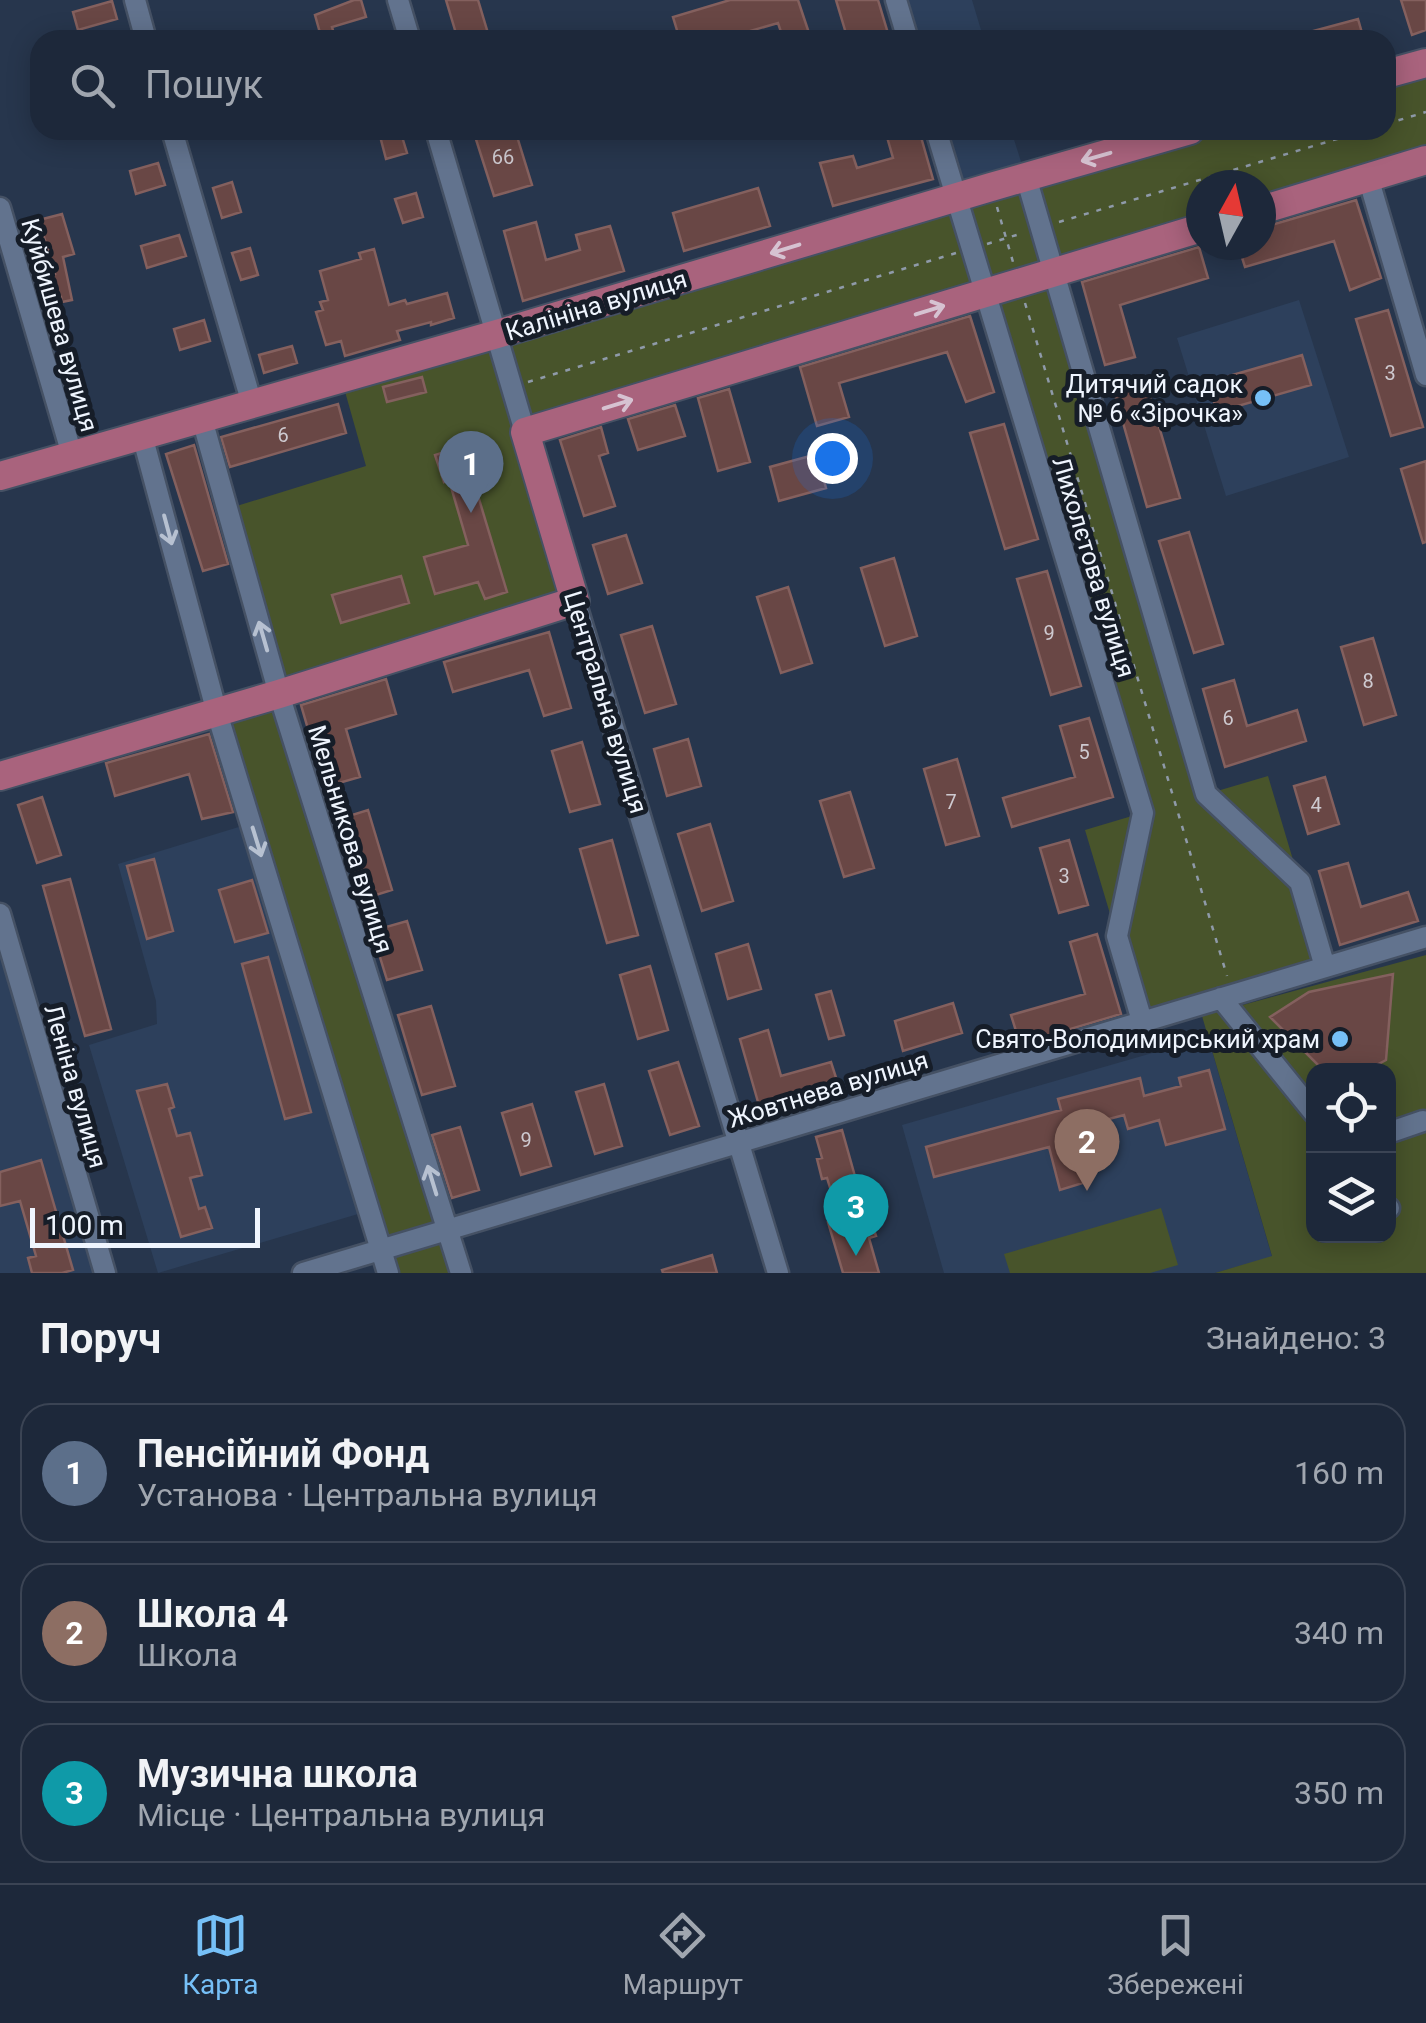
<!DOCTYPE html>
<html lang="uk">
<head>
<meta charset="utf-8">
<style>
  :root { --surface:#1d283a; --page:#253042; --text:#f1f3f6; --muted:#a0a6af; --line:#3b4454; --accent:#76c0f7 }
  body { margin:0; font-family:Roboto,sans-serif; background:var(--page); color:var(--text) }
  .controls { position:absolute; right:30px; bottom:30px; display:grid; overflow:hidden; border-radius:20px; box-shadow:0 5px 25px #0003 }
  .controls button { width:90px; height:90px; display:grid; place-items:center; padding:0; border:0; border-bottom:2px solid var(--line); background:var(--surface); color:var(--text); font:50px sans-serif }
  .compass { position:absolute; left:1186px; top:170px; width:90px; height:90px; border-radius:50%; background:var(--surface); box-shadow:0 5px 25px #0003; rotate:8deg }
  .scale { position:absolute; left:30px; bottom:25px; width:230px; box-sizing:border-box; padding-left:10px; border:5px solid #eff5fe; border-top:0; font-size:28px; line-height:35px; white-space:nowrap; color:#eff5fe; -webkit-text-stroke:8px #161d28; paint-order:stroke }
  .you { position:absolute; left:832px; top:458px; width:35px; height:35px; margin:-25px; border:8px solid #fff; border-radius:50%; background:#1a73e8; box-shadow:0 0 0 15px #1a73e833 }
  .badge { display:grid; place-items:center; width:65px; height:65px; border-radius:50%; background:var(--accent); color:#fff; font-size:32px; font-weight:700 }
  .pin { position:absolute; translate:-50% -82px; filter:drop-shadow(0 2px 5px #0008) }
  .pin::after { content:''; position:absolute; top:52px; width:35px; height:30px; background:inherit; clip-path:polygon(0 0,100% 0,50% 100%) }
  .list { margin:0; padding:0; list-style:none }
  h2 { display:flex; justify-content:space-between; align-items:center; height:130px; margin:0; padding:0 40px; font-size:42px }
  h2 small { font-size:32px; font-weight:400; color:var(--muted) }
  .list li { display:grid; grid-template-columns:65px 1fr auto; gap:30px; align-items:center; box-sizing:border-box; height:140px; margin:0 20px 20px; padding:0 20px; border:2px solid var(--line); border-radius:30px }
  .list b { display:block; font-size:38px; white-space:nowrap }
  .list p { margin:0; font-size:32px; white-space:nowrap; color:var(--muted) }
  .list em { font-size:32px; font-style:normal; color:var(--muted) }
  .icon { flex:none; width:55px; height:55px; fill:none; stroke:currentColor; stroke-width:2; stroke-linecap:round; stroke-linejoin:round }
  .map { position:relative; flex:none; width:1426px; height:1273px; overflow:hidden }
  .search { position:absolute; background:var(--surface); box-shadow:0 5px 25px #0003; left:30px; right:30px; top:30px; height:110px; display:flex; align-items:center; gap:25px; box-sizing:border-box; padding:0 35px; border-radius:30px; color:var(--muted); font-size:38px }
  .sheet { height:610px; background:var(--surface) }
  nav { display:flex; justify-content:space-around; align-items:center; box-sizing:border-box; height:140px; border-top:2px solid var(--line); background:var(--surface); font-size:28px; color:var(--muted) }
  nav a { display:grid; justify-items:center; gap:5px }
  nav .on { color:var(--accent) }
  .map>svg:first-child { display:block }
  .built { fill:#2d405c }
  .green { fill:#48542b; fill-rule:evenodd }
  .building { fill:#694745; stroke:#84605e; stroke-width:2.5 }
  .lines { fill:none; stroke-linecap:round; stroke-linejoin:round }
  .minor-casing { stroke:#455164; stroke-width:25 }
  .major-casing { stroke:#455164; stroke-width:32 }
  .path { stroke:#8f9aa9; stroke-width:2.5; stroke-dasharray:5 8; stroke-linecap:butt }
  .minor { stroke:#62738e; stroke-width:20 }
  .major { stroke:#a9637d; stroke-width:28 }
  .oneway { stroke:#d6c2d1 }
  .oneway2 { stroke:#b7c1d1 }
  .poi-dot { fill:#76c0f7; stroke:#161d28; stroke-width:4 }
  .labels { text-anchor:middle; stroke-width:10; stroke-linejoin:round; paint-order:stroke }
  .number-label { font-size:20px; fill:#cecad0 }
  .street-label { font-size:25px; fill:#eff5fe; stroke:#161d28 }
  .poi-label { font-size:25px; fill:#eff5fe; stroke:#161d28; text-anchor:end }
</style>
</head>
<body>
<div class="map">
<svg width="1426" height="1273" viewBox="0 0 1426 1273">
  <rect width="100%" height="100%" fill="#27364d"/>
  <path class="built" d="M896,0H972L984,40H908Z
    M936,130H1011L1023,168L954,189Z
    M1299,300L1349,457L1226,496L1177,338Z
    M242,826L358,1214L158,1273L89,1045L157,1024L156,1001L118,864Z
    M0,955L93,1273H0Z
    M1208,1037L1272,1257L1215,1273H944L902,1125Z"/>
  <path class="green" d="M1426,71V148L1261,198V185H1201V216L512,424L563,596L276,685L227,509L366,466L344,388L1225,130H1386V83Z
    M1057,283L1207,794L1268,776L1325,967L1142,1021L1085,830L1142,813L989,304Z
    M282,703L461,1273H388L220,722Z
    M1426,955V1273H1215L1272,1256L1202,1016ZM1314,1070H1388V1236H1314Z
    M1161,1208L1178,1265L1150,1273H1010L1004,1254Z"/>
  <path class="building" d="M354,0H361L366,17L332,27L336,40H322L315,15Z
    M446,0H478L490,40H458Z
    M730,0H798L808,30L783,38L778,23L719,40H680L673,17Z
    M836,0H878L890,40H848Z
    M1401,0H1426V30L1412,35Z
    M112,1L117,19L78,30L73,12Z
    M1358,19L1364,40H1296L1295,36Z
    M400,130L407,153L386,159L380,136Z
    M473,130H515L532,185L494,196Z
    M885,130H919L933,179L833,206L820,163L853,156L857,168L893,158Z
    M158,163L165,185L136,194L130,171Z
    M232,182L241,212L222,218L213,188Z
    M758,188L770,226L684,251L673,213Z
    M416,193L423,217L403,223L395,199Z
    M1356,200L1381,278L1350,290L1334,241L1245,267L1238,245H1261V228Z
    M62,214L74,254L63,257L72,300L62,302L61,297L48,300L43,277L55,274L39,220Z
    M536,222L546,260L580,250L576,235L610,226L624,271L523,301L504,231Z
    M179,235L186,256L147,268L141,246Z
    M1199,247L1208,278L1120,305L1135,357L1105,365L1082,282Z
    M250,248L258,275L241,280L232,253Z
    M374,249L389,305L405,300L407,304L447,293L454,318L431,325V322L397,331L400,340L345,356L341,341L326,345L316,312L323,310L320,302L328,300L320,271L361,259L359,253Z
    M1388,310L1423,427L1391,436L1356,319Z
    M970,316L994,392L966,402L947,352L839,383L849,417L817,426L800,367Z
    M204,320L210,341L180,350L174,329Z
    M292,346L297,363L264,373L259,355Z
    M1302,355L1311,385L1217,412L1208,382Z
    M422,377L426,392L387,402L383,387Z
    M1146,382L1180,498L1147,507L1114,391Z
    M729,389L750,462L718,471L698,398Z
    M338,404L346,433L230,467L221,437Z
    M675,405L685,436L638,450L628,419Z
    M1004,424L1038,539L1005,549L970,433Z
    M601,427L608,453L599,456L615,506L584,516L560,440Z
    M194,445L228,564L203,571L166,454Z
    M463,446L507,592L485,599L478,582L435,594L424,557L468,545L449,480L444,482L435,455Z
    M817,454L826,488L779,501L770,467Z
    M1426,461V542L1423,543L1401,469Z
    M1189,532L1223,644L1194,653L1159,541Z
    M626,535L642,583L608,594L593,545Z
    M894,558L917,636L885,646L861,568Z
    M1047,571L1081,686L1051,695L1017,579Z
    M401,576L409,603L341,623L332,595Z
    M788,587L812,663L781,673L757,597Z
    M652,626L676,704L645,713L621,635Z
    M549,632L571,708L544,716L529,670L453,692L444,662Z
    M1373,638L1396,715L1364,725L1341,647Z
    M386,679L396,714L346,729L360,777L325,787L301,705Z
    M1234,680L1247,726L1297,710L1306,741L1225,767L1203,689Z
    M1089,718L1113,797L1012,827L1003,798L1075,777L1060,726Z
    M209,734L233,812L202,819L189,774L115,796L106,763Z
    M688,739L701,786L667,796L654,749Z
    M582,742L600,804L570,812L552,751Z
    M957,759L979,836L946,845L924,769Z
    M1325,777L1339,824L1308,834L1294,786Z
    M850,792L874,868L844,877L820,801Z
    M42,797L61,855L37,863L18,805Z
    M368,810L392,890L360,900L336,820Z
    M710,824L733,901L702,911L678,834Z
    M612,840L638,935L607,943L580,849Z
    M1069,840L1088,905L1059,913L1040,848Z
    M154,859L173,931L147,939L127,866Z
    M1348,863L1361,907L1408,892L1418,921L1340,945L1319,871Z
    M70,879L111,1029L85,1036L43,886Z
    M252,880L268,933L235,942L219,890Z
    M407,921L422,970L387,980L372,931Z
    M1097,934L1121,1014L1020,1044L1011,1015L1085,994L1070,942Z
    M748,944L761,989L728,999L716,954Z
    M268,957L311,1112L285,1119L242,964Z
    M650,966L668,1030L638,1039L620,975Z
    M1393,974L1386,1060L1367,1070H1323L1270,1017L1309,992Z
    M831,991L844,1035L829,1039L816,995Z
    M953,1003L962,1033L903,1051L895,1021Z
    M431,1006L455,1086L422,1095L398,1015Z
    M768,1030L781,1076L831,1062L840,1090L762,1116L740,1039Z
    M678,1062L699,1126L670,1135L649,1071Z
    M1209,1070L1225,1129L1166,1145L1159,1120L1128,1129L1124,1115L1090,1124L1093,1137L1072,1143L1083,1183L1060,1190L1049,1147L934,1177L926,1147L1061,1110L1058,1099L1140,1078L1144,1096L1181,1086L1179,1078Z
    M167,1084L174,1107L169,1109L177,1136L190,1133L202,1175L190,1178L199,1209L205,1207L212,1228L181,1237L137,1091Z
    M604,1084L622,1146L595,1154L576,1092Z
    M532,1104L551,1166L521,1175L502,1113Z
    M460,1127L479,1190L452,1198L432,1135Z
    M842,1130L858,1187L832,1194L827,1178L822,1179L817,1159L822,1158L816,1137Z
    M41,1160L73,1270L62,1273H32L28,1258L36,1256L20,1201L0,1206V1172Z
    M868,1211L876,1236L869,1238L879,1273H843L828,1222Z
    M712,1255L717,1273H663L662,1270Z"/>
  <g class="lines">
    <g class="minor-casing">
      <path id="minor" d="M135,0L146,40
        M398,0L410,40
        M896,0L908,40
        M172,130L252,404
        M436,130L525,432
        M936,130L1143,813L1117,936L1142,1021
        M1026,177L1206,794L1300,882L1325,967
        M1368,177L1426,375
        M0,208L72,455
        M202,419L279,694L461,1273
        M142,435L217,713L388,1273
        M575,601L778,1273
        M0,914L105,1273
        M1221,998L1314,1113
        M1388,1133L1423,1121
        M1388,1208H1389
        M303,1273L1426,937"/>
    </g>
    <g class="major-casing">
      <path id="major" d="M1386,74L1426,63
        M1261,210L1426,160
        M0,476L497,334L991,187L1190,130
        M0,776L279,694L575,601L525,432L1201,228"/>
    </g>
    <path class="path" d="M1386,124L1426,112
      M997,207L1013,262
      M1059,222L1367,130
      M987,244L1023,233
      M1025,303L1227,976
      M528,382L956,253"/>
    <use href="#minor" class="minor"/>
    <use href="#major" class="major"/>
  </g>
  <defs><path id="oneway-shaft" d="M-6 0H5M1.5-3L5.5 0L1.5 3" fill="none" stroke-width="1.6" stroke-linecap="round" stroke-linejoin="round" transform="scale(2.5)"/></defs>
  <g class="oneway">
    <use href="#oneway-shaft" transform="translate(1096 157) rotate(164)"/>
    <use href="#oneway-shaft" transform="translate(785 249) rotate(163)"/>
    <use href="#oneway-shaft" transform="translate(930 310) rotate(-17)"/>
    <use href="#oneway-shaft" transform="translate(618 404) rotate(-17)"/>
  </g>
  <g class="oneway2">
    <use href="#oneway-shaft" transform="translate(168 530) rotate(75)"/>
    <use href="#oneway-shaft" transform="translate(263 636) rotate(-106)"/>
    <use href="#oneway-shaft" transform="translate(257 842) rotate(73)"/>
    <use href="#oneway-shaft" transform="translate(432 1180) rotate(-107)"/>
  </g>
  <g class="poi-dot">
    <circle cx="1263" cy="398" r="10"/>
    <circle cx="1340" cy="1039" r="10"/>
  </g>
  <g class="labels">
    <g class="number-label">
      <text x="503" y="164">66</text>
      <text x="1390" y="380">3</text>
      <text x="283" y="442">6</text>
      <text x="1049" y="640">9</text>
      <text x="1368" y="688">8</text>
      <text x="1228" y="725">6</text>
      <text x="1084" y="759">5</text>
      <text x="951" y="809">7</text>
      <text x="1316" y="812">4</text>
      <text x="1064" y="883">3</text>
      <text x="526" y="1147">9</text>
    </g>
    <g class="street-label">
      <text transform="translate(596 305) rotate(-17)" y="9">Калініна вулиця</text>
      <text transform="translate(60 325) rotate(74)" y="9">Куйбишева вулиця</text>
      <text transform="translate(1094 567) rotate(73)" y="9">Лихолєтова вулиця</text>
      <text transform="translate(606 702) rotate(73)" y="9">Центральна вулиця</text>
      <text transform="translate(351 839) rotate(73)" y="9">Мельникова вулиця</text>
      <text transform="translate(76 1086) rotate(74)" y="9">Леніна вулиця</text>
      <text transform="translate(828 1089) rotate(-17)" y="9">Жовтнева вулиця</text>
    </g>
    <g class="poi-label">
      <text x="1243" y="393">Дитячий садок<tspan x="1243" dy="29">№ 6 «Зірочка»</tspan></text>
      <text x="1320" y="1048">Свято-Володимирський храм</text>
    </g>
  </g>
</svg>
<div class="controls">
<button><svg class="icon" aria-label="locate" viewBox="0 0 24 24"><circle cx="12" cy="12" r="6"/><path d="M12 2v4M12 18v4M2 12h4M18 12h4"/></svg></button>
<button><svg class="icon" aria-label="layers" viewBox="0 0 24 24"><path d="M12 4l9 5-9 5-9-5zM3 14l9 5 9-5"/></svg></button>
</div>
<svg class="compass" viewBox="-18 -18 36 36"><path d="M0-13l5 13h-10z" fill="#e53935"/><path d="M0 13l5-13h-10z" fill="#a0a6af"/></svg>
<div class="scale">100 m</div>
<div class="you"></div>
<div class="pin badge" style="left:471px;top:513px;background:#5c6f8a">1</div>
<div class="pin badge" style="left:1087px;top:1191px;background:#8d6e63">2</div>
<div class="pin badge" style="left:856px;top:1256px;background:#0f9aa8">3</div>
<div class="search"><svg class="icon" aria-label="search" viewBox="0 0 24 24"><circle cx="10" cy="10" r="6"/><path d="M15 15l6 6"/></svg>Пошук</div>
</div>
<section class="sheet">
<h2>Поруч<small>Знайдено: 3</small></h2>
<ul class="list">
<li><span class="badge" style="background:#5c6f8a">1</span><div><b>Пенсійний Фонд</b><p>Установа · Центральна вулиця</p></div><em>160 m</em></li>
<li><span class="badge" style="background:#8d6e63">2</span><div><b>Школа 4</b><p>Школа</p></div><em>340 m</em></li>
<li><span class="badge" style="background:#0f9aa8">3</span><div><b>Музична школа</b><p>Місце · Центральна вулиця</p></div><em>350 m</em></li>
</ul>
</section>
<nav>
<a class="on"><svg class="icon" aria-label="map" viewBox="0 0 24 24"><path d="M3 6l6-2 6 2 6-2v14l-6 2-6-2-6 2zM9 4v14M15 6v14"/></svg>Карта</a>
<a><svg class="icon" aria-label="directions" viewBox="0 0 24 24"><path d="M12 3l9 9-9 9-9-9zM9 14v-3h6M13 9l2 2-2 2"/></svg>Маршрут</a>
<a><svg class="icon" aria-label="saved" viewBox="0 0 24 24"><path d="M7 4h10v16l-5-4-5 4z"/></svg>Збережені</a>
</nav>
</body>
</html>
